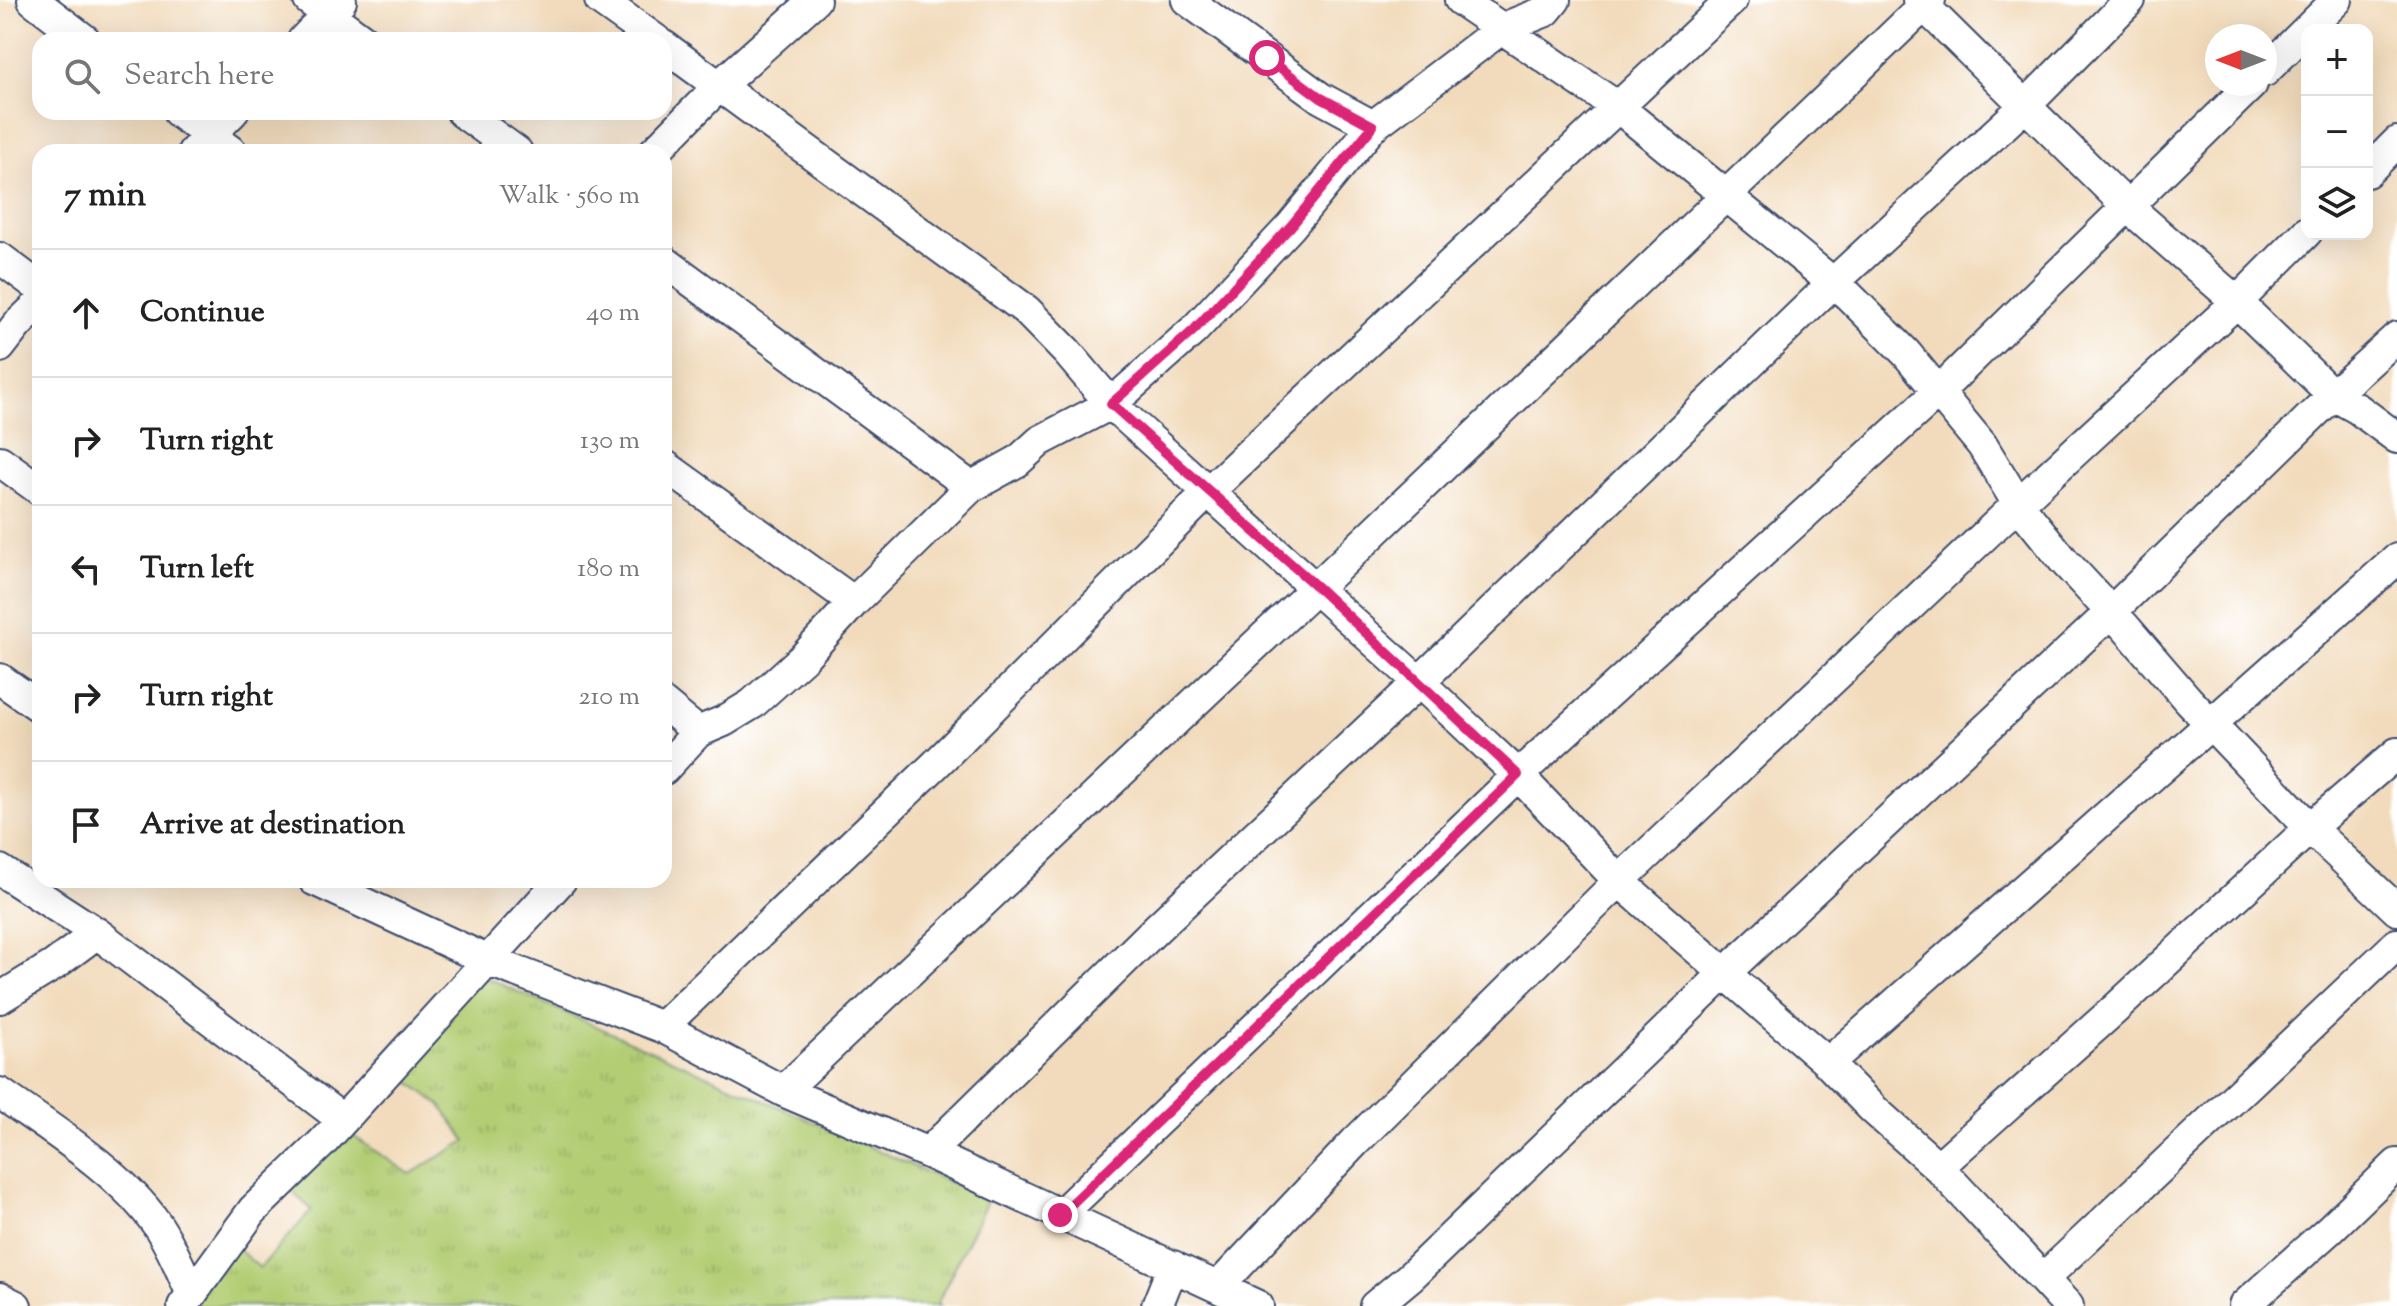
<!DOCTYPE html>
<html lang="en">
<head>
<meta charset="utf-8">
<style>
  :root { --surface:#fff; --page:#f6f6f6; --text:#222; --muted:#767676; --line:#e0e0e0 }
  body { margin:0; font-family:"Sorts Mill Goudy",serif; background:var(--page); color:var(--text) }
  .controls { position:absolute; right:24px; top:24px; display:grid; overflow:hidden; border-radius:16px; box-shadow:0 8px 32px #0002 }
  .controls button { width:72px; height:72px; display:grid; place-items:center; padding:0; border:0; border-bottom:2px solid var(--line); background:var(--surface); color:var(--text); font:40px sans-serif }
  .compass { position:absolute; left:2205px; top:24px; width:72px; height:72px; border-radius:50%; background:var(--surface); box-shadow:0 8px 32px #0002; rotate:270deg }
  .stop { position:absolute; width:24px; height:24px; margin:-18px; border:6px solid #db2777; border-radius:50%; background:#fff }
  .stop.end { background:#db2777; border-color:#fff; box-shadow:0 2px 8px #0008 }
  .list { margin:0; padding:0; list-style:none }
  h2 { display:flex; justify-content:space-between; align-items:center; height:104px; margin:0; padding:0 32px; font-size:34px }
  h2 small { font-size:26px; font-weight:400; color:var(--muted) }
  .list li { display:grid; grid-template-columns:52px 1fr auto; gap:24px; align-items:center; box-sizing:border-box; height:128px; padding:0 32px; border-top:2px solid var(--line) }
  .list b { display:block; font-size:30px; white-space:nowrap }
  .list em { font-size:26px; font-style:normal; color:var(--muted) }
  .icon { flex:none; width:44px; height:44px; fill:none; stroke:currentColor; stroke-width:2; stroke-linecap:round; stroke-linejoin:round }
  .map { position:relative; flex:none; width:2397px; height:1306px; overflow:hidden }
  .search { position:absolute; background:var(--surface); box-shadow:0 8px 32px #0002; left:32px; top:32px; width:640px; height:88px; display:flex; align-items:center; gap:20px; box-sizing:border-box; padding:0 28px; border-radius:24px; color:var(--muted); font-size:30px }
  .panel { position:absolute; background:var(--surface); box-shadow:0 8px 32px #0002; left:32px; top:144px; width:640px; height:744px; border-radius:24px }
  .map>svg:first-child { display:block }
  .grass { fill:url(#grass-tufts); stroke:#667e68; stroke-width:2 }
  .lines { fill:none; stroke-linecap:round; stroke-linejoin:round }
  .minor-casing { stroke:#3b496c; stroke-width:34 }
  .minor { stroke:#fff; stroke-width:30 }
  .route { stroke:#db2777; stroke-width:10 }
</style>
</head>
<body>
<div class="map">
<svg width="2397" height="1306" viewBox="0 0 2397 1306">
  <defs>
    <pattern id="grass-tufts" width="24" height="20" patternUnits="userSpaceOnUse" patternTransform="scale(2)"><rect width="24" height="20" fill="#b2cd73"/><path d="M3 7l-1-3M5 7V3M7 7l1-3M15 17l-1-3M17 17v-4M19 17l1-3" fill="none" stroke="#98b066"/></pattern>
  </defs>
  <rect width="100%" height="100%" fill="#fff"/>
  <filter id="ink" filterUnits="userSpaceOnUse"><feTurbulence type="fractalNoise" baseFrequency=".0125" numOctaves="2"/><feDisplacementMap in="SourceGraphic" scale="16" xChannelSelector="R" yChannelSelector="G"/><feConvolveMatrix kernelMatrix="1 2 1 2 8 2 1 2 1" color-interpolation-filters="sRGB"/></filter>
  <filter id="wash" filterUnits="userSpaceOnUse"><feTurbulence type="fractalNoise" baseFrequency=".006" numOctaves="4" result="noise"/><feDisplacementMap in="SourceGraphic" scale="32" xChannelSelector="R" yChannelSelector="G"/><feGaussianBlur stdDeviation="1.8" result="paint"/><feColorMatrix in="noise" values="0 0 0 0 0 0 0 0 0 0 0 0 0 0 0 0 0 1.4 0 .05"/><feComposite in="paint" operator="in"/></filter>
  <g filter="url(#wash)">
    <rect width="100%" height="100%" fill="#f2dbbc"/>
    <path class="grass" d="M464,968L988,1199L937,1304L940,1306H189L225,1238L260,1268L312,1210L277,1178L332,1122L410,1174L466,1141L440,1105L380,1060Z"/>
  </g>
  <g filter="url(#ink)">
    <g class="lines">
      <g class="minor-casing">
        <path id="minor" d="M33,0L85,40
          M309,0L363,40
          M600,0L656,40
          M1187,0L1321,98L1373,126
          M1460,0L1619,108L1848,295L1906,353L1982,445L2018,504L2064,561L2126,628L2188,700L2310,828L2397,910
          M1918,0L2127,206L2237,302L2333,395L2358,409L2397,438
          M303,40L341,1
          M664,46L1026,310L1067,352L1111,404L1419,682L1518,775L1619,881L1828,1063L1873,1109L1938,1167L2068,1306
          M2265,71L2337,0
          M178,112L232,152
          M462,112L517,152
          M193,152L233,112
          M654,152L719,86L815,0
          M2367,172L2397,142
          M0,258L40,288
          M664,261L971,487
          M0,347L17,325L40,303
          M0,461L40,490
          M664,465L854,602
          M0,679L40,707
          M664,704L698,732
          M664,769L698,732L724,721L752,704L803,658L854,602L971,487L1018,461L1040,441L1111,404L1194,330L1291,226L1373,126L1501,29L1546,11L1555,0
          M0,870L97,933L343,1120
          M314,880L487,960L662,1027L783,1091L928,1153L1258,1306
          M0,998L54,965L97,933
          M662,1027L935,765L1208,492L1732,0
          M1828,1063L2397,559
          M783,1091L1317,587L1930,0
          M0,1093C52,1130 119,1171 156,1223C171,1244 181,1271 192,1294
          M928,1153L1157,928L1419,682L1833,283L2026,105L2130,0
          M1938,1167L2114,1010L2310,828L2397,753
          M1060,1215L1518,775L1938,392L2252,84
          M2043,1279L2397,944
          M1218,1287L1355,1142L1619,881L2018,504L2237,302L2307,232
          M0,1298L16,1306
          M183,1306L253,1210L323,1142L561,880
          M1157,1306L1173,1266
          M1375,1306L1411,1276L1726,972L2111,612L2333,395L2397,337
          M2244,1306L2330,1229L2397,1164"/>
      </g>
      <use href="#minor" class="minor"/>
    </g>
  </g>
  <g class="lines" filter="url(#ink)">
    <path class="route" d="M1060,1215L1518,775L1317,587L1111,404L1194,330L1291,226L1373,126L1321,98L1267,58"/>
  </g>
</svg>
<div class="controls">
<button>+</button>
<button>−</button>
<button><svg class="icon" aria-label="layers" viewBox="0 0 24 24"><path d="M12 4l9 5-9 5-9-5zM3 14l9 5 9-5"/></svg></button>
</div>
<svg class="compass" viewBox="-18 -18 36 36"><path d="M0-13l5 13h-10z" fill="#e53935"/><path d="M0 13l5-13h-10z" fill="#767676"/></svg>
<div class="stop" style="left:1267px;top:58px"></div>
<div class="stop end" style="left:1060px;top:1215px"></div>
<div class="search"><svg class="icon" aria-label="search" viewBox="0 0 24 24"><circle cx="10" cy="10" r="6"/><path d="M15 15l6 6"/></svg>Search here</div>
<section class="panel">
<h2>7 min<small>Walk · 560 m</small></h2>
<ul class="list">
<li><svg class="icon" aria-label="ahead" viewBox="0 0 24 24"><path d="M12 20V5M6 11l6-6 6 6"/></svg><div><b>Continue</b></div><em>40 m</em></li>
<li><svg class="icon" aria-label="right" viewBox="0 0 24 24"><path d="M7 20v-9h11M14 6l5 5-5 5"/></svg><div><b>Turn right</b></div><em>130 m</em></li>
<li><svg class="icon" aria-label="left" viewBox="0 0 24 24"><path d="M17 20v-9H6M10 6l-5 5 5 5"/></svg><div><b>Turn left</b></div><em>180 m</em></li>
<li><svg class="icon" aria-label="right" viewBox="0 0 24 24"><path d="M7 20v-9h11M14 6l5 5-5 5"/></svg><div><b>Turn right</b></div><em>210 m</em></li>
<li><svg class="icon" aria-label="arrive" viewBox="0 0 24 24"><path d="M6 21V4h12l-3 4 3 4H6"/></svg><div><b>Arrive at destination</b></div></li>
</ul>
</section>
</div>
</body>
</html>
